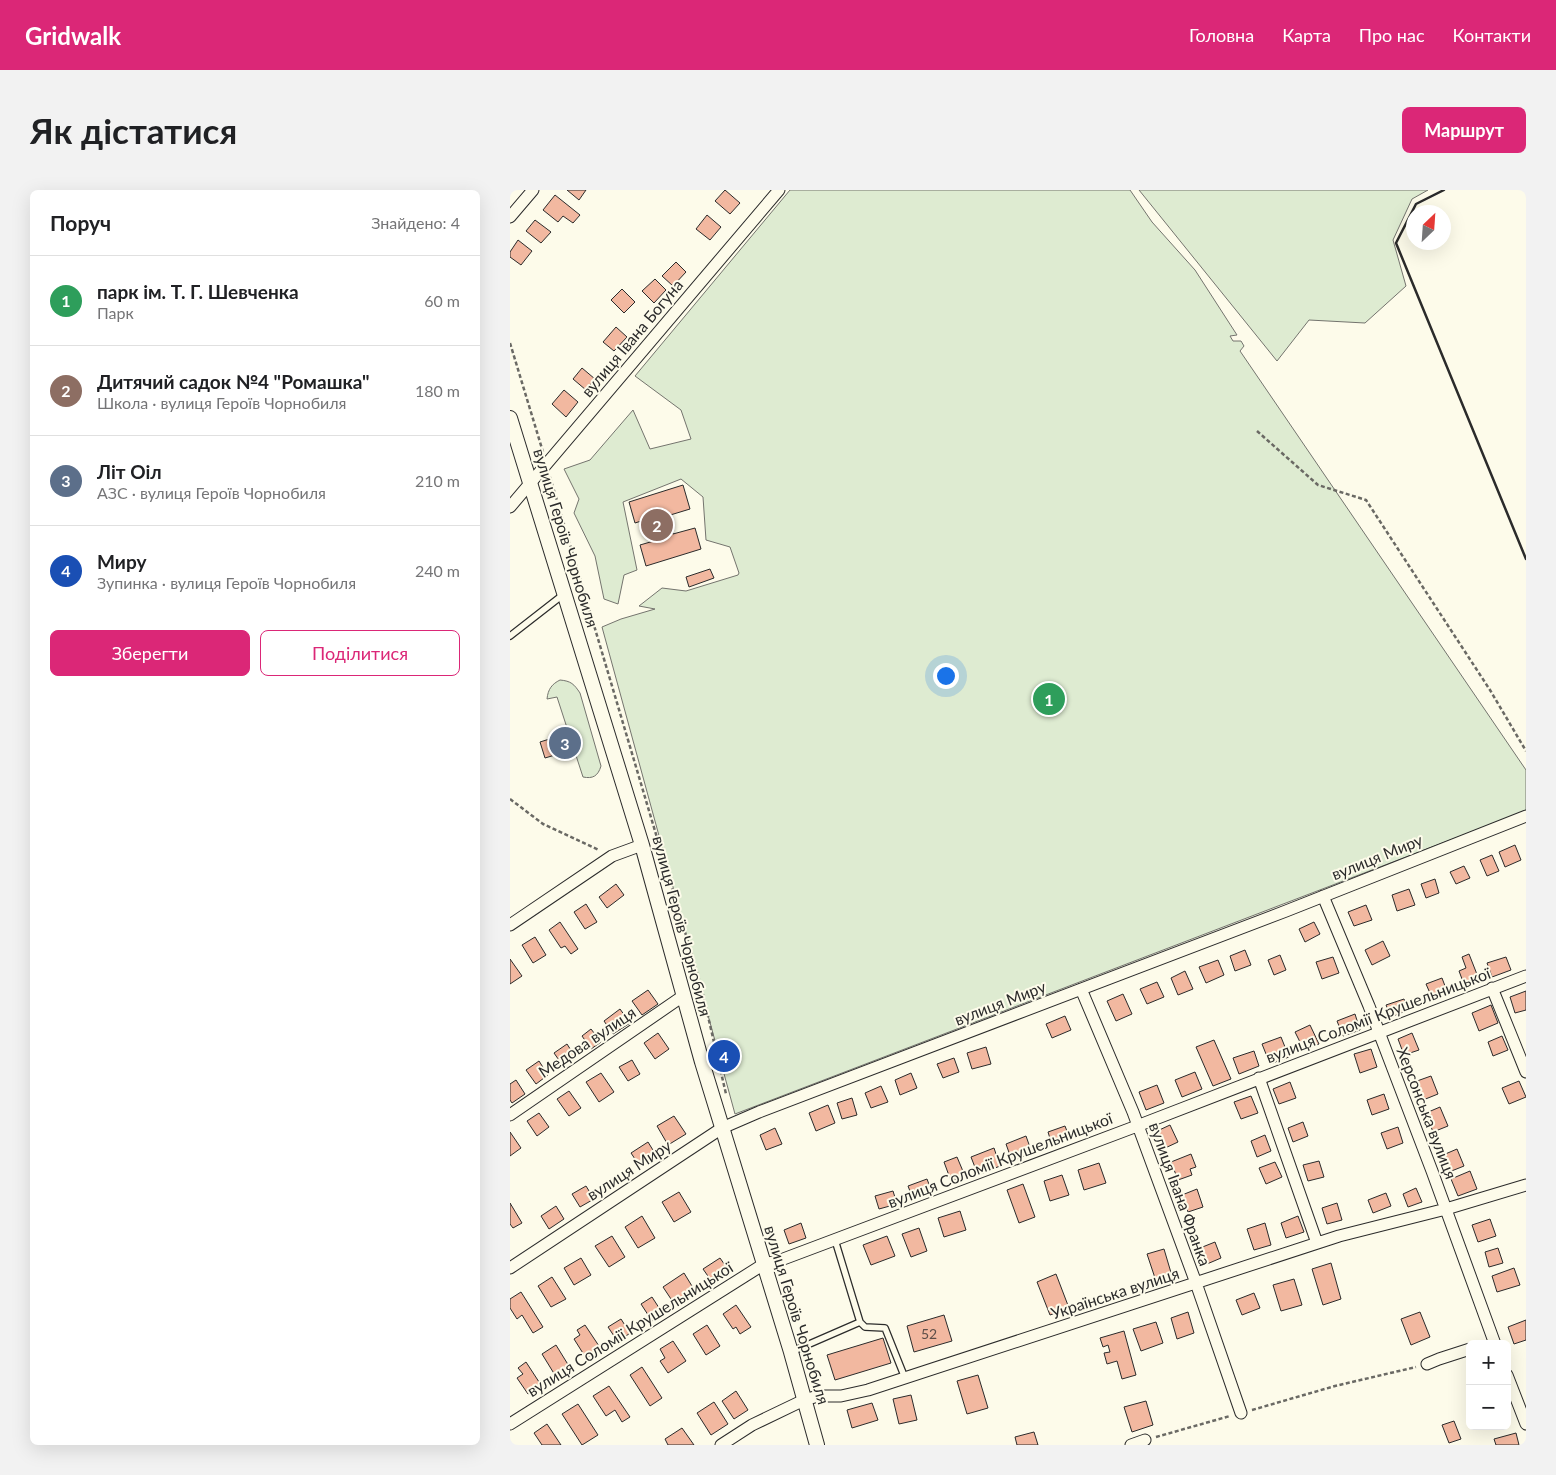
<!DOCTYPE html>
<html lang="uk">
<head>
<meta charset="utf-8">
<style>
  :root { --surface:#fff; --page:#f2f2f2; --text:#202124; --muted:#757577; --line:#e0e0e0; --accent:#db2777 }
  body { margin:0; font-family:Lato,sans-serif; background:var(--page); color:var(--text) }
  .controls { position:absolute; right:15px; bottom:15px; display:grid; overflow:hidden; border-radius:8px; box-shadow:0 5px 20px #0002 }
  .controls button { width:45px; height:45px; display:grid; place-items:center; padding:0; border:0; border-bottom:1px solid var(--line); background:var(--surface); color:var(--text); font:25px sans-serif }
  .compass { position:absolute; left:896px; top:15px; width:45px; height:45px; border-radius:50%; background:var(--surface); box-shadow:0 5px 20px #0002; rotate:25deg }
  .you { position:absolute; left:435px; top:485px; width:18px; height:18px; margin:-12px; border:4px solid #fff; border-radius:50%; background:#1a73e8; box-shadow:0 0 0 8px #1a73e833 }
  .badge { display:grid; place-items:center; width:32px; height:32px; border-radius:50%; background:var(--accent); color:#fff; font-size:16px; font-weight:700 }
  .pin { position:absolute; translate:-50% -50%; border:2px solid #fff; box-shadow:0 1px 5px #0006 }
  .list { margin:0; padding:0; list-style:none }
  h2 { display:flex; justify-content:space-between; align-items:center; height:65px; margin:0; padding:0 20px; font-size:21px }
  h2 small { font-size:16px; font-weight:400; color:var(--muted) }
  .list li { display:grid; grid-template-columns:32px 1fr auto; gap:15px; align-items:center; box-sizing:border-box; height:90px; padding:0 20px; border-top:1px solid var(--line) }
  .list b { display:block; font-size:19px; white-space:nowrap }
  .list p { margin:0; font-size:16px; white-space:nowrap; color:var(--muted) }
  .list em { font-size:16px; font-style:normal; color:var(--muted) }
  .actions { display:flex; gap:10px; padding:15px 20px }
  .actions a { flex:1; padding:11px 0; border:1px solid var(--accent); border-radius:8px; text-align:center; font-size:18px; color:var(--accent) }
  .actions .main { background:var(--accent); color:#fff }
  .map { position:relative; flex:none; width:1016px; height:1255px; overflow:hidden; border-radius:8px }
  header { display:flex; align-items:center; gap:30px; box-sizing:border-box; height:70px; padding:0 25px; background:var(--accent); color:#fff }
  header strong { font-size:24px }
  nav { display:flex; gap:28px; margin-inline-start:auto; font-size:18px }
  .intro { display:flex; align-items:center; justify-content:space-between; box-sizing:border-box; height:120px; padding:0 30px }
  h1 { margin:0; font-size:35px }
  .button { padding:12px 22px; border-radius:8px; background:var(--accent); color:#fff; font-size:18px; font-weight:700 }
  main { display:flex; gap:30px; padding:0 30px }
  aside { flex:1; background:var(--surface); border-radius:8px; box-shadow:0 5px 20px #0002 }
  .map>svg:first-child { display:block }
  .green { fill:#deebd1; stroke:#74746e }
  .building { fill:#f2b8a0; stroke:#2b2b2b }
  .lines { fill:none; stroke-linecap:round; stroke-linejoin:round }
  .service-casing { stroke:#2b2b2b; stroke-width:8 }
  .minor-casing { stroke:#2b2b2b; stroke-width:13 }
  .tertiary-casing { stroke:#2b2b2b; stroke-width:16 }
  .path { stroke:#6a6964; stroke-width:2.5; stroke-dasharray:4 2.5; stroke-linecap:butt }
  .service { stroke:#fdfbea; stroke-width:5.5 }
  .minor { stroke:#fdfbea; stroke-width:11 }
  .tertiary { stroke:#fdfbea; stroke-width:14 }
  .wall { stroke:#2b2b2b; stroke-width:2.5 }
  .labels { text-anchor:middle; stroke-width:4; stroke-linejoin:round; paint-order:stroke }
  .number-label { font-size:14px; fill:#5d4e48 }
  .street-label { font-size:16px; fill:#2b2b2b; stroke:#fdfbea }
</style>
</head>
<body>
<header>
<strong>Gridwalk</strong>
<nav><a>Головна</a><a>Карта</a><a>Про нас</a><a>Контакти</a></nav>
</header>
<div class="intro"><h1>Як дістатися</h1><a class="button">Маршрут</a></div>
<main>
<aside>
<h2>Поруч<small>Знайдено: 4</small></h2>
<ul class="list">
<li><span class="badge" style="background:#2e9e5b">1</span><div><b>парк ім. Т. Г. Шевченка</b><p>Парк</p></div><em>60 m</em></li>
<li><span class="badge" style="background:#8d6e63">2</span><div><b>Дитячий садок №4 &quot;Ромашка&quot;</b><p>Школа · вулиця Героїв Чорнобиля</p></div><em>180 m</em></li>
<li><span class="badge" style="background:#5c6f8a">3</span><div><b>Літ Оіл</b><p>АЗС · вулиця Героїв Чорнобиля</p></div><em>210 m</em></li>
<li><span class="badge" style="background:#1a4fb4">4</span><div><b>Миру</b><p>Зупинка · вулиця Героїв Чорнобиля</p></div><em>240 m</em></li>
</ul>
<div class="actions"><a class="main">Зберегти</a><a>Поділитися</a></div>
</aside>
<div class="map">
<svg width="1016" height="1255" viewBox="0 0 1016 1255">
  <rect width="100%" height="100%" fill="#fdfbea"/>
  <path class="green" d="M280,0H620L642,32L685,80L727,145L720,146L723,151H731L734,156L730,161L1016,580V621L225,924L92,437L111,429L145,419L129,416L152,398L176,401L228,385L229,383L220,357L196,350L193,307L171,289L113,312L127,380L114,385L108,414L94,409L85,366L64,323L69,309L54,279L80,270L123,220L140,259L181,249L171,220L125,186Z
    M629,0H918L902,9L883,50L896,96L855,133L799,130L767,171Z
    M50,490C61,491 64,494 70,503L91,576C88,586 83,589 73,587L47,507L37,509C38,499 42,494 50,490Z"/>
  <path class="building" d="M57,0H76L69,10Z
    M215,0L230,13L220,24L205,11Z
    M45,5L70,25L63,33L53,26L48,32L33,20Z
    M197,25L211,37L200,50L186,39Z
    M25,30L41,42L31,53L16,41Z
    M8,50L22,61L11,75L0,67V62Z
    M166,72L176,82L163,96L152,86Z
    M145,89L156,100L144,113L132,101Z
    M112,99L125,112L114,123L101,110Z
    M106,137L117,147L104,161L93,152Z
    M72,178L85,189L76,200L63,189Z
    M54,200L68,212L56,227L42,214Z
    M173,295L180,319L157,326L163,344L185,338L191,359L136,376L130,355L154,348L147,326L125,333L119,312Z
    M200,379L204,388L179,397L176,387Z
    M55,541L62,563L56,565L49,543Z
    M49,546L55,562L35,568L30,552Z
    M1005,655L1011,670L995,677L989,662Z
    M982,665L989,681L977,686L970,670Z
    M954,676L960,688L946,694L940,682Z
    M925,689L929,703L916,708L911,694Z
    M106,694L114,705L97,718L89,707Z
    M899,699L905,715L887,721L882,705Z
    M76,714L87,732L75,739L64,722Z
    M856,715L862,730L844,736L838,722Z
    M50,732L68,759L61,764L55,756L51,758L39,740Z
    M804,732L810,744L795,752L789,739Z
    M25,747L36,765L23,773L12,755Z
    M873,751L880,766L862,775L855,760Z
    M735,760L741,775L725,781L720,766Z
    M959,764L970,792L955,797L949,781L956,778L952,767Z
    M770,765L776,780L764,785L758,770Z
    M823,767L829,783L812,789L806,772Z
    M996,767L1001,780L982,787L977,773Z
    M0,769L12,786L0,794Z
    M708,770L714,785L696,793L689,777Z
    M675,781L683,799L668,805L661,788Z
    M932,788L938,804L923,810L916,794Z
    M647,792L654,807L637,814L630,799Z
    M138,800L148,814L132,825L122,811Z
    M1016,801V820L1005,823L1000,807Z
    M613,804L622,824L606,831L597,811Z
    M894,809L898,820L881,827L876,815Z
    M981,815L988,833L969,841L962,823Z
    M110,819L120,833L103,844L94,831Z
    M845,824L850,840L833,846L827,831Z
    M555,826L561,840L542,848L536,834Z
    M800,835L809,854L794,860L785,842Z
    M81,839L91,852L81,859L72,846Z
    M148,843L159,859L145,869L134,853Z
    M902,843L909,860L894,865L888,849Z
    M992,846L998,860L983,866L978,852Z
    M771,847L779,867L760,874L752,854Z
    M704,850L721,889L703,896L686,857Z
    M57,854L66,868L53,876L44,863Z
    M476,857L481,874L462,879L457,863Z
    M861,859L867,877L850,883L844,864Z
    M744,861L749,876L729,884L723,868Z
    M444,868L449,882L433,888L427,874Z
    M122,870L130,884L118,891L109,877Z
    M29,871L38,885L26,894L16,880Z
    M685,882L692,899L672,907L665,890Z
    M91,883L104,902L89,912L76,892Z
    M401,883L407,898L390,905L385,890Z
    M921,886L928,904L913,910L907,891Z
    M6,890L15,904L2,913L0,910V894Z
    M1009,891L1016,907L999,914L992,898Z
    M780,892L786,908L769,914L763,899Z
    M647,895L654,913L636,920L629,902Z
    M371,896L378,912L361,918L355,903Z
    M59,901L71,918L59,926L47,909Z
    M874,904L879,919L862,925L857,910Z
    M741,906L748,923L731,929L724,912Z
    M342,908L347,925L332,929L327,913Z
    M318,915L325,933L306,941L299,923Z
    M930,917L938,936L923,942L916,923Z
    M29,923L39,937L27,946L17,931Z
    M164,926L176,944L158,955L147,936Z
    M793,932L798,946L783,952L778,938Z
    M660,935L668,952L653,959L645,942Z
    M555,936L560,949L542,955L538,942Z
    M888,937L893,953L877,959L871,943Z
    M265,938L272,954L256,960L250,945Z
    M0,942L11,958L0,966Z
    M755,945L761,961L747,967L741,951Z
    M516,946L522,963L502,971L496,954Z
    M138,952L146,965L129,975L121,963Z
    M484,958L490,976L468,985L461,967Z
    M947,959L954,976L939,982L933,965Z
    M681,964L686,977L680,979L682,985L668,990L661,972Z
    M447,967L455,986L441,991L434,972Z
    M809,971L814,987L798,991L793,975Z
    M765,972L772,987L756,994L749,978Z
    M589,973L596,993L574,1000L568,980Z
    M960,981L967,999L948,1006L941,989Z
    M552,985L559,1005L540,1011L534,991Z
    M417,989L422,1002L403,1009L398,996Z
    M513,994L525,1027L509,1033L497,1000Z
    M76,996L84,1009L70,1017L62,1004Z
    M906,998L912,1012L898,1017L893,1004Z
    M687,999L693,1017L678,1022L672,1005Z
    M383,1001L387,1014L369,1019L365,1006Z
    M169,1002L181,1022L164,1032L152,1012Z
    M876,1003L881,1016L863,1023L858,1010Z
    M0,1013L12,1033L3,1038L0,1034Z
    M827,1013L832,1030L817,1034L812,1018Z
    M46,1016L54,1029L39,1039L31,1026Z
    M450,1021L456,1040L434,1047L428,1028Z
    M132,1026L145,1048L128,1058L115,1037Z
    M788,1026L794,1042L776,1048L771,1033Z
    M980,1029L986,1046L968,1052L962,1035Z
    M291,1033L296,1048L279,1054L274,1040Z
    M755,1033L761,1055L744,1060L737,1039Z
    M409,1038L417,1061L401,1067L392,1044Z
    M102,1046L115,1067L99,1077L85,1056Z
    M377,1046L385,1066L361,1075L353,1055Z
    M705,1052L711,1068L697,1074L690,1058Z
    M988,1058L993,1073L979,1077L975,1062Z
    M654,1059L662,1086L646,1091L637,1064Z
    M71,1068L81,1085L64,1095L54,1078Z
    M210,1068L217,1078L200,1089L193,1079Z
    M821,1073L831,1109L813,1115L802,1079Z
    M1004,1078L1010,1095L987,1102L982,1086Z
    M174,1083L185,1101L165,1115L153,1097Z
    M546,1084L559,1118L540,1125L527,1092Z
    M42,1087L56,1109L41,1117L28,1096Z
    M784,1089L792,1115L771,1121L763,1095Z
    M11,1102L33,1137L23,1143L12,1125L7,1129L0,1118V1109Z
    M744,1103L750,1118L732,1125L726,1110Z
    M142,1107L153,1124L142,1131L131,1114Z
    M226,1115L241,1137L230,1144L226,1137L223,1139L213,1124Z
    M678,1122L684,1143L667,1149L661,1128Z
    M910,1122L920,1147L901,1155L891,1129Z
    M434,1125L442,1151L404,1162L397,1136Z
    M111,1129L120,1143L108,1152L98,1137Z
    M1016,1130V1150L1004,1154L998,1137Z
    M646,1132L653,1153L631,1161L623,1139Z
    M75,1135L91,1159L76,1168L64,1149L70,1145L67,1140Z
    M197,1135L210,1156L196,1165L183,1144Z
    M614,1141L626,1185L612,1189L607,1171L597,1174L594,1163L600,1162L598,1155L593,1157L590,1148Z
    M373,1148L381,1173L325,1190L317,1165Z
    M163,1151L176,1171L158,1183L150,1171L155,1168L150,1159Z
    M46,1155L62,1181L48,1190L32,1164Z
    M16,1172L31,1195L18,1204L7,1188L13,1184L8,1178Z
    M132,1177L152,1208L140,1216L120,1185Z
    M468,1185L478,1218L457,1224L447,1191Z
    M99,1196L120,1227L112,1232L105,1220L96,1226L83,1206Z
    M226,1201L238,1220L224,1229L212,1211Z
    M401,1205L407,1230L389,1234L383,1209Z
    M636,1211L643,1235L622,1242L614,1217Z
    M204,1212L218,1234L201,1245L187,1223Z
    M362,1213L368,1230L342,1238L337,1220Z
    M68,1214L88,1245L72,1255L52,1224Z
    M944,1231L951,1249L939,1253L932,1235Z
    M37,1234L51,1255H32L24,1243Z
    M172,1238L184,1255H158L155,1249Z
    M524,1242L528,1255H507L505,1247Z
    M1006,1243L1009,1255H986L984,1249Z"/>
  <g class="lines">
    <g class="service-casing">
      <path id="service" d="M0,446L54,404
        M325,1050L350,1132L355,1137L375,1138L395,1188
        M281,1162L350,1132"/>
    </g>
    <g class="minor-casing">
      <path id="minor" d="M0,27L23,0
        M0,317L269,0
        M813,706L859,816L922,981L985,1154
        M0,735L102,666L132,655
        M982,798L1016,882
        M571,799L623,922L686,1093L731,1223
        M749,888L807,1053
        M0,925L173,806
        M0,1078L212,938L249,922L776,721L1016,626
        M917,1174L929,1169L960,1159
        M997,1185L1016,1234
        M0,1234L254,1074L268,1071L627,936L1016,786
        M211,1255L242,1235L294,1210L308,1206H331L358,1200L829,1046L936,1019L1016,995
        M621,1255L635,1250"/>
    </g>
    <g class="tertiary-casing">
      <path id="tertiary" d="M0,228L132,655L192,872L281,1162L307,1255"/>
    </g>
    <path class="path" d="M0,153L33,262
      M747,241L808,295L856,310L980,500L1016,561
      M40,287L191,796L216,904
      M0,609L33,634L89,660
      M742,1220L825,1196L906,1177
      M646,1247L720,1226"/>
    <use href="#service" class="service"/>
    <use href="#minor" class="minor"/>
    <use href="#tertiary" class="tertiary"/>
    <path class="wall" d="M934,0L906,14L886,53L1016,369"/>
  </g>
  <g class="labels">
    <g class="number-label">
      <text x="419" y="1149">52</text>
    </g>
    <g class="street-label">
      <text transform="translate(122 148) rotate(-50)" y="6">вулиця Івана Богуна</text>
      <text transform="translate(56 348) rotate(73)" y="6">вулиця Героїв Чорнобиля</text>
      <text transform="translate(867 667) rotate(-22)" y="6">вулиця Миру</text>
      <text transform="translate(172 736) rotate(75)" y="6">вулиця Героїв Чорнобиля</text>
      <text transform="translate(490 813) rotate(-21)" y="6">вулиця Миру</text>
      <text transform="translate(868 825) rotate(-21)" y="6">вулиця Соломії Крушельницької</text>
      <text transform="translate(77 852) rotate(-34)" y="6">Медова вулиця</text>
      <text transform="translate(917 923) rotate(69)" y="6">Херсонська вулиця</text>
      <text transform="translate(490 970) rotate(-21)" y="6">вулиця Соломії Крушельницької</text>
      <text transform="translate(119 980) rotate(-33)" y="6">вулиця Миру</text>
      <text transform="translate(670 1004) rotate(70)" y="6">вулиця Івана Франка</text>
      <text transform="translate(605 1103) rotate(-18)" y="6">Українська вулиця</text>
      <text transform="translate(287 1125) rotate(73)" y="6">вулиця Героїв Чорнобиля</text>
      <text transform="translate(120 1139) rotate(-32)" y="6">вулиця Соломії Крушельницької</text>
    </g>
  </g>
</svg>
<div class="controls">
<button>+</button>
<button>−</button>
</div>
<svg class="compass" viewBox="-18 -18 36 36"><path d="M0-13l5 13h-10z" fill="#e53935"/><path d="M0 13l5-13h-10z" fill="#757577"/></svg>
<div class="you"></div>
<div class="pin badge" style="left:539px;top:509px;background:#2e9e5b">1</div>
<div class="pin badge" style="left:147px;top:335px;background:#8d6e63">2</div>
<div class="pin badge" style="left:55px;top:553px;background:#5c6f8a">3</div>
<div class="pin badge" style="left:214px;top:866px;background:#1a4fb4">4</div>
</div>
</main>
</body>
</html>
